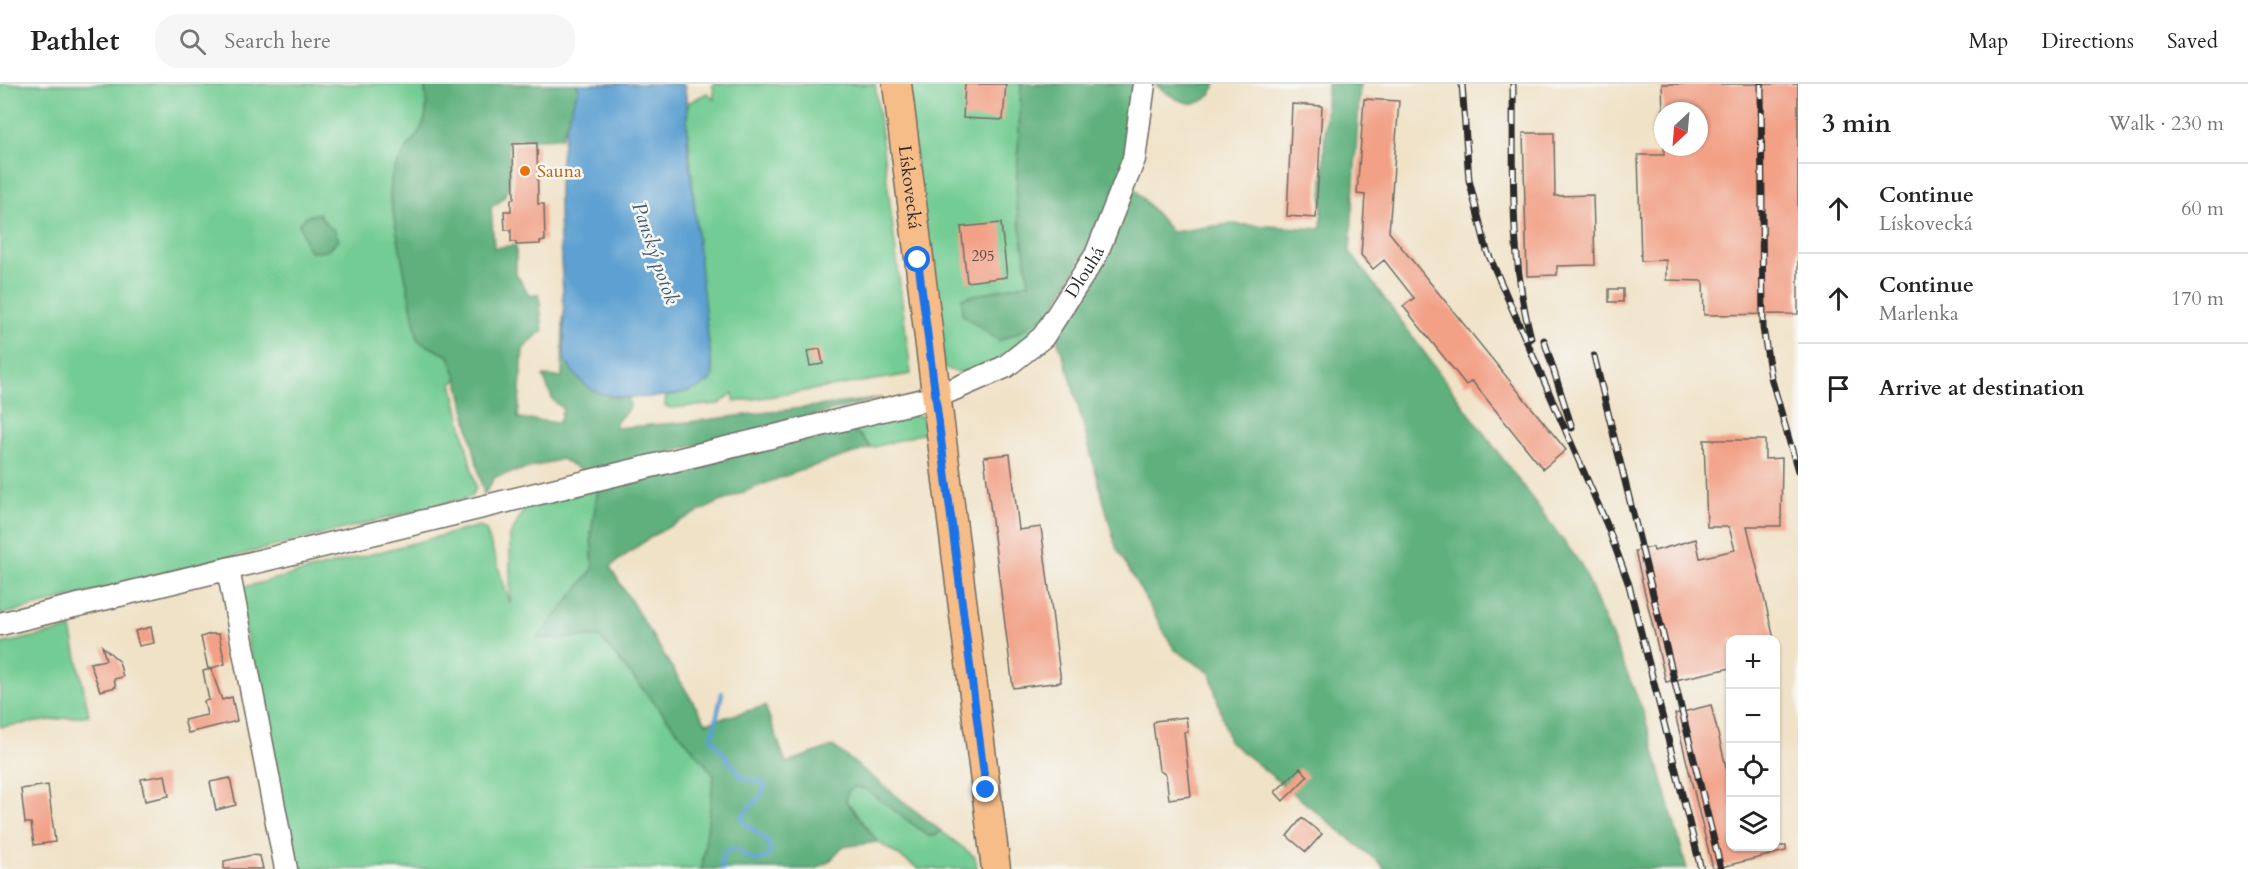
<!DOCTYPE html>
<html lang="en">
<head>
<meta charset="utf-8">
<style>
  :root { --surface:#fff; --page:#f6f6f6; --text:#222; --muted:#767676; --line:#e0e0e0 }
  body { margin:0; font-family:Cardo,serif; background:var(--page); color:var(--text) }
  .controls { position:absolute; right:18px; bottom:18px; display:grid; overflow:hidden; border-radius:12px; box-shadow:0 2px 4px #0004 }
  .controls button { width:54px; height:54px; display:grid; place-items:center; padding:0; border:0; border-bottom:2px solid var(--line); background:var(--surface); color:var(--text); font:30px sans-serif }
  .compass { position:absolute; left:1654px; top:18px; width:54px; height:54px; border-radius:50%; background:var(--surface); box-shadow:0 2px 4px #0004; rotate:206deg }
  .stop { position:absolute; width:18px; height:18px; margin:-14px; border:4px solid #1a73e8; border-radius:50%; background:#fff }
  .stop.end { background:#1a73e8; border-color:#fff; box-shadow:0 2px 6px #0008 }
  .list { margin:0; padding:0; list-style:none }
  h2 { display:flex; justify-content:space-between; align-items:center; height:78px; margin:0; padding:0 24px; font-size:26px }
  h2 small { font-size:20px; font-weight:400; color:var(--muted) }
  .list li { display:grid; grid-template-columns:39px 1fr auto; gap:18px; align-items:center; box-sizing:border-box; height:90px; padding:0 24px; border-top:2px solid var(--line) }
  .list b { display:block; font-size:22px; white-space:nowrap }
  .list p { margin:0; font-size:20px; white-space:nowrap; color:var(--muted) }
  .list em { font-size:20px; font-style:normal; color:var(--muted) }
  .icon { flex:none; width:33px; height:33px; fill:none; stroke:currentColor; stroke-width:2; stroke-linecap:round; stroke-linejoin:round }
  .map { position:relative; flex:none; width:1798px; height:785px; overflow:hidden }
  header { display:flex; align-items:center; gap:36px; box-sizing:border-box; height:84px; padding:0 30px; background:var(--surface); border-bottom:2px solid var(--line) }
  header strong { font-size:28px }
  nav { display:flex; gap:33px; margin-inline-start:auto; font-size:21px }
  .search { width:420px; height:54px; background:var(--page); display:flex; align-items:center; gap:15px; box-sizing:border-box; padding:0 21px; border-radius:24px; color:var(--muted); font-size:22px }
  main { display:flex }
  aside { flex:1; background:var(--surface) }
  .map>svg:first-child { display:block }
  .green { fill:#73cc93; stroke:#4f7c5f; stroke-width:1.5 }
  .forest { fill:#5eb07d; stroke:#446e54; stroke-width:1.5 }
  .water { fill:#5da0d1; stroke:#44667e; stroke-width:1.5 }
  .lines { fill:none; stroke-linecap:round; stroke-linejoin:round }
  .stream { stroke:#5da0d1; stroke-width:4.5 }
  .building { fill:#f2a187 }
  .minor-casing { stroke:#706b62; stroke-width:25 }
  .major-casing { stroke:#706b62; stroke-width:31 }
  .minor { stroke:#fff; stroke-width:22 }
  .major { stroke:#f7bd88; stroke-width:28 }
  .rail-casing { stroke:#2b2b2b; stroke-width:7 }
  .rail { stroke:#f6f6f2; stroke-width:4.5; stroke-dasharray:14; stroke-linecap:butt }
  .route { stroke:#1a73e8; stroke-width:8 }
  .food-dot { fill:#e8710a; stroke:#f6f6f2; stroke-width:2 }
  .labels { text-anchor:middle; stroke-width:5; stroke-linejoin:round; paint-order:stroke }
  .number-label { font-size:15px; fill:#5d4842 }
  .food-label { font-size:18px; fill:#c56008; stroke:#f6f6f2; text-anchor:start }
  .street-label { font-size:18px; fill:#2b2b2b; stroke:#f6f6f2 }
  .water-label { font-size:20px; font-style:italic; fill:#3f5a6d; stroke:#f6f6f2 }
</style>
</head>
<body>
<header>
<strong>Pathlet</strong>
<div class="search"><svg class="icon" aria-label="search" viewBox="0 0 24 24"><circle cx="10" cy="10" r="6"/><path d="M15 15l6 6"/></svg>Search here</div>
<nav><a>Map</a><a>Directions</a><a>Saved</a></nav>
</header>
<main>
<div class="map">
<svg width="1798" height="785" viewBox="0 0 1798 785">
  <rect width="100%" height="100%" fill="#f6f6f2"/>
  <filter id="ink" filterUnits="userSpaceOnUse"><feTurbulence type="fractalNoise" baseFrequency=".0167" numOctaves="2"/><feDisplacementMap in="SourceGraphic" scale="12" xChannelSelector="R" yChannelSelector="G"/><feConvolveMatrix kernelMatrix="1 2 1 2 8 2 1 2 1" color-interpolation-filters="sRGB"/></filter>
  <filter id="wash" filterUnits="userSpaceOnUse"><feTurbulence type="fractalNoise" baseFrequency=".008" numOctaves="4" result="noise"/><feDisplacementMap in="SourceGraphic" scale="24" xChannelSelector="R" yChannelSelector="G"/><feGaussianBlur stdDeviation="1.35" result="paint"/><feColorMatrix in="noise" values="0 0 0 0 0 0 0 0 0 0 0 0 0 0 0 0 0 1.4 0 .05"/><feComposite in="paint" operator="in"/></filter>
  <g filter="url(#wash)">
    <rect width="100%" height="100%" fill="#f0e2c7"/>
    <path class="green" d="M0,0H424C435,49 409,51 393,89C390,96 391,105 390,113L418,257L449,272L458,296L452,299L476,404L471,413L0,531Z
      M713,0H875L911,290L735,318L733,309L719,320L670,324L665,322L666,311L692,306L713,291L702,206L687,38L688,19L707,9L714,15Z
      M905,0H1021L1016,117L1029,199L962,214L1052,227C1033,250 974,307 943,282Z
      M894,330L922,332L927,348L871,364L860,351L845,343Z
      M598,405L591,450L593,485L539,554L600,553L714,691L702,785H293L237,505L479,442L486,446L510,519V452L526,422Z
      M71,545L89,631L0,643V560Z
      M854,703L865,704L929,752H935L941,747L975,773L977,785H919L878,758L846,717L848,707Z"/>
    <path class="forest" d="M424,0H576L579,4L561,54L507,56C509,77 517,113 491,123L494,164L516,161V190L529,211H539L543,248L539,249L523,265L518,334L559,339L563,325L553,316L543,292L562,293L563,232L564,273L610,313L629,314L630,324L617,337L615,344L689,338L882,314L584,390L582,387L562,375L495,393L484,411L458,296L449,272L418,257L390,113C391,105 390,96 393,89C409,51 435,49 424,0Z
      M1021,0H1131L1139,25L1117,110L1052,227L1021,247L999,257L962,230V214L1029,199L1016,117Z
      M1155,0H1216C1202,33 1175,17 1155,0Z
      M1327,0H1360L1350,168L1582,482L1643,627L1687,785H1383V782L1229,657L1210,589L1174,565L1116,463L1070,292L1055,249L1133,103L1172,148L1229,140L1321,145Z
      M319,129L328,143L334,145L339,156L326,167L312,168L306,162L299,139L306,133Z
      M845,343L860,351L871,364C799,385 729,410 663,446C644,456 627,470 610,483L706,639L765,622L786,679L833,662L941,747L935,752H929L865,705L855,703L848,707L846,717L878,758L842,763L830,777L816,785H702L714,691L600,553L538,554L593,485L591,450L598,405Z"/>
    <path class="water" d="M576,0H684C689,21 686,42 688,64C697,139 702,215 713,291C705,316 616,318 595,307C582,301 569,285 564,273C568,185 542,88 579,4Z"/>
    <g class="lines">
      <path class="stream" d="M722,609L712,655L742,693L765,700L763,709L741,734C750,749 774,751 769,772C755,780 748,774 736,765L724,767L721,779L723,785"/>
    </g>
    <g id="blocks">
      <path class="building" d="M965,0H1006L1003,36L963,34Z
        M1662,0H1798V230L1704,231L1703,197L1666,196V176L1641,177L1638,71H1664V63H1699V27H1663Z
        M1364,15L1399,17L1389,148L1566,366L1543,385L1472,297L1466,301L1403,222L1414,214L1384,176L1373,185L1361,171L1365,111L1357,110Z
        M1292,20L1322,22L1316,134L1287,132Z
        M1523,49H1554L1555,112L1593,111L1595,181L1557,182V191L1527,192Z
        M537,59L538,120H544L545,157H540V160L516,161V158H511V146H505L504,127H511V115H514L513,60Z
        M1001,139L1007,193L967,198L961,143Z
        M1609,205H1623V218H1609Z
        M820,265L823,280L810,282L807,267Z
        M1704,356H1765V375L1782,374L1781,442H1747L1774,555H1731V584L1666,598L1635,467L1653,463L1654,467L1696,455L1700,474L1735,466L1729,443H1707Z
        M1010,370L1019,446L1041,443L1061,598L1013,604L984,373Z
        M151,543L154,559L139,562L135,547Z
        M210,550H219L225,580L208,585L201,553Z
        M102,562L119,577L123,593L114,595L116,603L100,607L90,579L106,576Z
        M211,585L222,616L232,613L237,637L188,649L184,636L207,631L204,617L209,616L203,587Z
        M1711,621L1731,703V762H1786V767L1713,785L1675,630Z
        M1186,633L1188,648H1184L1191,712L1169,715L1166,691L1159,686L1153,639L1155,637Z
        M1300,684L1308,692L1283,717L1275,708Z
        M165,691L169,712L145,717L141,695Z
        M230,694L236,721L216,726L210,698Z
        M48,701L55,758L34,761L31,739H25L21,705Z
        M1302,734L1322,750L1306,768L1287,752Z
        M252,771L260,772L263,785H224V777Z"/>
    </g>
  </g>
  <g filter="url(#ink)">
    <use href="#blocks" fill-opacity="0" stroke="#706b62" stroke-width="1.5"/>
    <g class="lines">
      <g class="minor-casing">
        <g id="minor">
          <path d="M228,485L286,785"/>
          <path id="s1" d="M0,540L936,313L1005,283L1043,253L1096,171L1134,75L1144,0"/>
        </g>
      </g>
      <g class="major-casing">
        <g id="major">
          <path id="s2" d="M897,0L996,785"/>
        </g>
      </g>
      <use href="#minor" class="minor"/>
      <use href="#major" class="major"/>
      <g class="rail-casing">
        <path id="rail" d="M1462,0L1469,96L1487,167L1607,441L1629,501L1701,785
          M1513,0C1514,84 1509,171 1531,254
          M1761,0L1763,244L1771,293L1798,387
          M1544,256L1572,344
          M1594,272L1721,785"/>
      </g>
      <use href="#rail" class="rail"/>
    </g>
  </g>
  <g class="lines" filter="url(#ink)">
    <path class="route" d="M918,176L986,706"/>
  </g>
  <circle class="food-dot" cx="525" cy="87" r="6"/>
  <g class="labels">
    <g class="number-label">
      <text x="983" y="177">295</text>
    </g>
    <g class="food-label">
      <text x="537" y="93">Sauna</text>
    </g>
    <g class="street-label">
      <text dy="6" stroke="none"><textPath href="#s2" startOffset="104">Lískovecká</textPath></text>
      <text dy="6" stroke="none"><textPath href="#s1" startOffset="1164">Dlouhá</textPath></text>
    </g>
    <g class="water-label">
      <text transform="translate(656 169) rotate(71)" y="7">Panský potok</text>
    </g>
  </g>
</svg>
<div class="controls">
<button>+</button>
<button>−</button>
<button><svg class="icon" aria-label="locate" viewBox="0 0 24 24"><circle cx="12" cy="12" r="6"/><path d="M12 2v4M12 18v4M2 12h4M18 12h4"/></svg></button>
<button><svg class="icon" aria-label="layers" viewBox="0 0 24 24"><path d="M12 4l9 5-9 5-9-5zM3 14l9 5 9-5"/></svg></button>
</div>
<svg class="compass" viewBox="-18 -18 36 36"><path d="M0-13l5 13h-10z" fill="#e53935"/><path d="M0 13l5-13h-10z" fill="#767676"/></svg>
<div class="stop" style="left:918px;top:176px"></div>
<div class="stop end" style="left:986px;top:706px"></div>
</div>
<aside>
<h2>3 min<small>Walk · 230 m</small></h2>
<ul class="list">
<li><svg class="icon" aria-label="ahead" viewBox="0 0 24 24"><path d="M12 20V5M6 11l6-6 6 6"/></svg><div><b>Continue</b><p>Lískovecká</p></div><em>60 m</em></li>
<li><svg class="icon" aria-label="ahead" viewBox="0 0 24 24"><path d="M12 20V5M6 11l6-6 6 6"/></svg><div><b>Continue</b><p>Marlenka</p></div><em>170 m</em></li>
<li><svg class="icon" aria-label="arrive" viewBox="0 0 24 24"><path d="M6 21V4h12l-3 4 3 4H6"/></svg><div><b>Arrive at destination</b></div></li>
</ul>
</aside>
</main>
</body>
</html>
